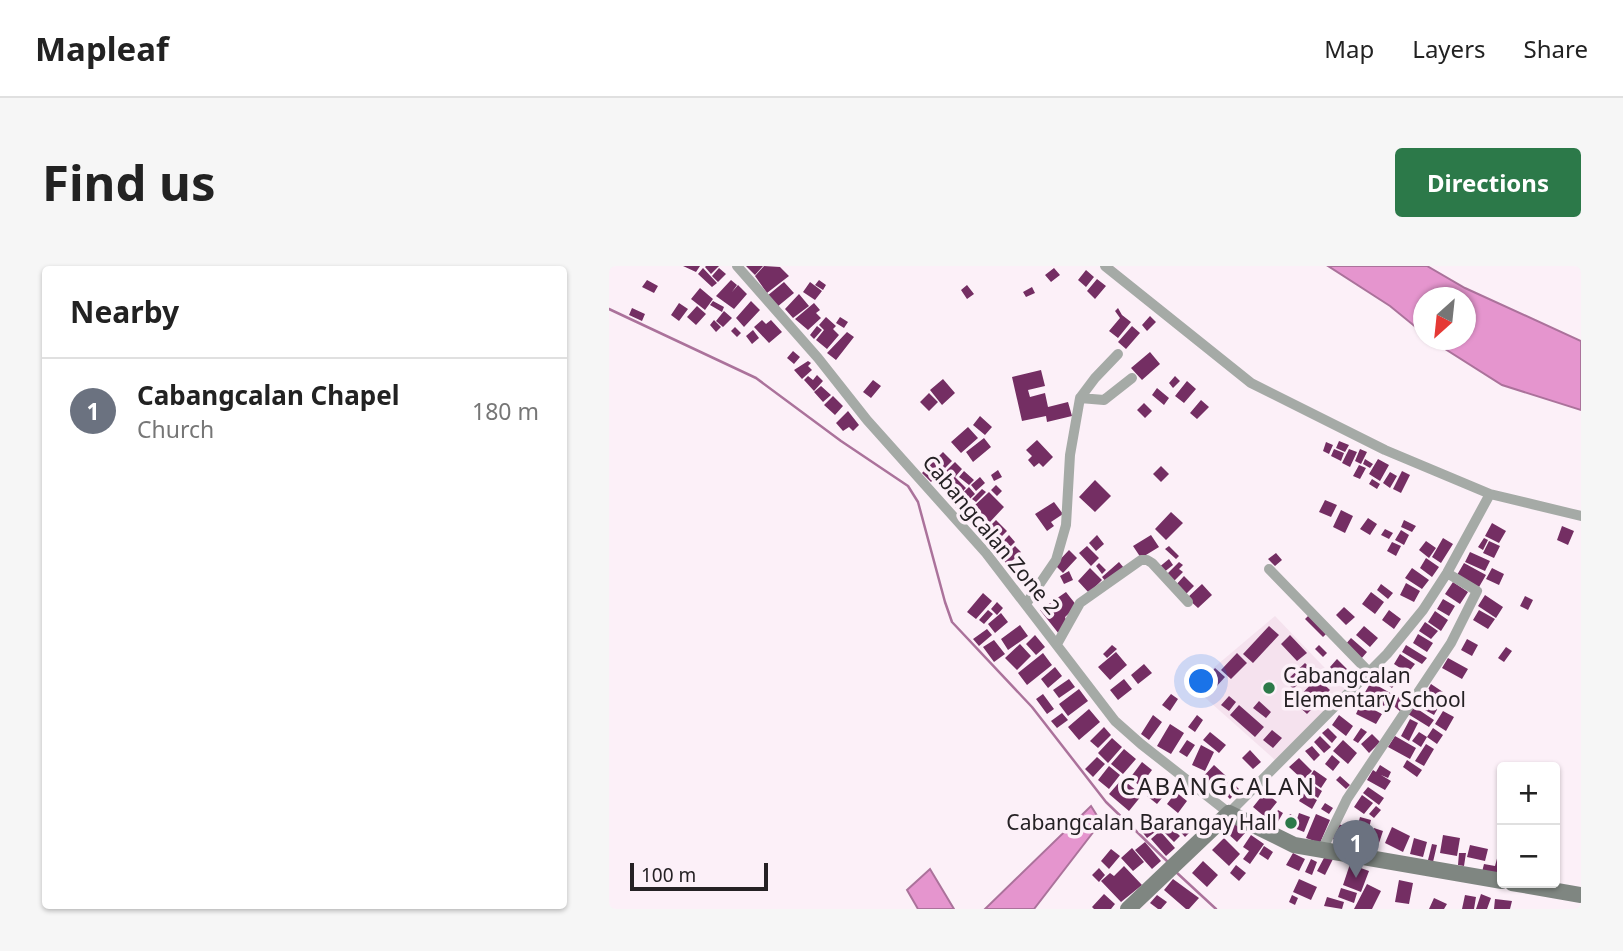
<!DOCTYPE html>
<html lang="en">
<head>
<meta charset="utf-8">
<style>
  :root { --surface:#fff; --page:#f6f6f6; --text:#222; --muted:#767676; --line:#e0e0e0; --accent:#2c7949 }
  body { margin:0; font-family:"Noto Sans",sans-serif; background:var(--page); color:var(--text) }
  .controls { position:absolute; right:21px; bottom:21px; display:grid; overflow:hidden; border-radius:7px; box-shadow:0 2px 5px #0004 }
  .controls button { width:63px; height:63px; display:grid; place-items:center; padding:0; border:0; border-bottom:2px solid var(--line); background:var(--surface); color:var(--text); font:35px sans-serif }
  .compass { position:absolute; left:804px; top:21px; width:63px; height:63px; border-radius:50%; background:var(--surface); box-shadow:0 2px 5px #0004; rotate:207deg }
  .scale { position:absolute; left:21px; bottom:18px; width:138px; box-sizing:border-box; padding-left:7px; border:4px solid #252124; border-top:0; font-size:19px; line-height:24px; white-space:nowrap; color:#252124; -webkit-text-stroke:5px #fcf0f8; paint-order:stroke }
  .you { position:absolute; left:593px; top:416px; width:24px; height:24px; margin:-18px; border:5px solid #fff; border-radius:50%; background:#1a73e8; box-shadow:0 0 0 10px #1a73e833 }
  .badge { display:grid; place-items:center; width:46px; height:46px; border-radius:50%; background:var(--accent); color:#fff; font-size:23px; font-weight:700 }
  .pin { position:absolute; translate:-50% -58px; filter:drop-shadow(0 2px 4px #0008) }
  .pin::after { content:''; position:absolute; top:37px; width:24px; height:21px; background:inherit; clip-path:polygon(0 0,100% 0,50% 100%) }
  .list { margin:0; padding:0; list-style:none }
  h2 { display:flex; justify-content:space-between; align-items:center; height:91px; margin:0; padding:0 28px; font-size:30px }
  h2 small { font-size:23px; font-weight:400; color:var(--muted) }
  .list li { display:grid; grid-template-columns:46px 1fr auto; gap:21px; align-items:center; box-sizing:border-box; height:105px; padding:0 28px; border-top:2px solid var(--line) }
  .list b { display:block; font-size:26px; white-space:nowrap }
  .list p { margin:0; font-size:23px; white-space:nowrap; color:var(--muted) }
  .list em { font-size:23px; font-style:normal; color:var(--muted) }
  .map { position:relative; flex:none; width:972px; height:643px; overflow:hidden; border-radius:7px }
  header { display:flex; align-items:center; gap:42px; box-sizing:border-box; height:98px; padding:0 35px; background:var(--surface); border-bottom:2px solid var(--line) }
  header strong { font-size:33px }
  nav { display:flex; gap:38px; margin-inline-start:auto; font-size:24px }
  .intro { display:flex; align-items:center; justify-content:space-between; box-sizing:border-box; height:168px; padding:0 42px }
  h1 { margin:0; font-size:49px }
  .button { padding:18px 32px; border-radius:7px; background:var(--accent); color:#fff; font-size:24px; font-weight:700 }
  main { display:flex; gap:42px; padding:0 42px }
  aside { flex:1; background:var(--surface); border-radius:7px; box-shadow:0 2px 5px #0004 }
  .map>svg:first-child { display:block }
  .built { fill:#f5e2ee }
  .water { fill:#e595ce; stroke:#ab729b; stroke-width:2 }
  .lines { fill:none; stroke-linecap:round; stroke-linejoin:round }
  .stream { stroke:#ab729b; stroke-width:2.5 }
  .building { fill:#742e63 }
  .street { stroke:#a5aaa6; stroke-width:10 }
  .secondary { stroke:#7f8681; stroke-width:16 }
  .poi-dot { fill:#2c7949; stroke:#fcf0f8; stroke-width:2.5 }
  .labels { text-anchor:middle; stroke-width:7; stroke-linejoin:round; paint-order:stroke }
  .street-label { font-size:21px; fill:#252124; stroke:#fcf0f8 }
  .poi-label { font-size:21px; fill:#252124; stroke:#fcf0f8; text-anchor:start }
  .quarter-label { font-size:24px; letter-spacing:2px; fill:#252124; stroke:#fcf0f8 }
</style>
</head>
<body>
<header>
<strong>Mapleaf</strong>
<nav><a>Map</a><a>Layers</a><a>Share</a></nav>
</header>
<div class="intro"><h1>Find us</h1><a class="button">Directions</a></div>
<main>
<aside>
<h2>Nearby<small></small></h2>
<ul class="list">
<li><span class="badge" style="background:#6b7280">1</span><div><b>Cabangcalan Chapel</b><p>Church</p></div><em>180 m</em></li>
</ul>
</aside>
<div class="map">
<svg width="972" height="643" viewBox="0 0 972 643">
  <rect width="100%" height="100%" fill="#fcf0f8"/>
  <path class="built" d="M666,350L737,424L666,494L583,420Z"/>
  <path class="water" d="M719,0H818L856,22L972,75V144L893,119L822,74H856V32H814V67L781,40Z
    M482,540L492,556L425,643H376Z
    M321,603L345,643H309L298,624Z"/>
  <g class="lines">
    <path class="stream" d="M0,43L147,112L232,175L299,220L309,236L336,336L343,356L423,441L497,536L559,596
      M567,606L607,643"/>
  </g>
  <path class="building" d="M74,0H91L87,6Z
    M97,0H110L102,8L96,1Z
    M137,0H154L146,9Z
    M155,0L171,1L180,10L158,27L146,10Z
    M94,2L108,17L103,21L89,8Z
    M110,2L117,8L109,16L103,10Z
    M445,2L451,9L442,16L436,9Z
    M477,4L485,11L477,21L469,14Z
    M488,13L497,20L486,33L478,25Z
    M38,14L49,20L45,27L33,21Z
    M122,14L128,19L123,26L129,19L138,28L125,43L107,30Z
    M210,14L217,19L214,24L206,19Z
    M175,16L185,27L168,41L158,30Z
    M201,16L213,25L206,34L194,26Z
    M358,19L365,28L358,33L352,24Z
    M423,21L426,27L417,31L414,26Z
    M91,22L104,33L96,44L82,33Z
    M190,28L200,40L184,52L176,43Z
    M104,35L115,41L113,46L101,39Z
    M142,35L151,44L135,61L127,52Z
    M70,37L79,43L70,55L62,49Z
    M205,37L211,44L207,47L212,52L199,64L186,53Z
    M88,40L97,48L87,59L78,51Z
    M23,42L36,48L33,55L20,49Z
    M509,42L513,49L522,56L509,72L500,65L511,52L506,45Z
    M115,45L123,52L114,61L107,55Z
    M541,50L547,56L538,65L533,59Z
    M217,51L227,60L224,63L230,69L218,83L207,74L215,64L210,59Z
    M231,51L239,56L235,62L227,57Z
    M105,54L112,61L107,66L101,59Z
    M153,54L157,58L162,54L173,66L160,77L145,61Z
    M208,60L213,64L205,73L201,69Z
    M523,60L531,67L517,83L509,76Z
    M126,61L132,67L128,71L122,65Z
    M144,64L150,72L143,78L137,70Z
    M238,66L245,71L227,94L218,87Z
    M184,85L191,91L185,98L178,92Z
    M541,86L551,98L533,114L522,102Z
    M199,95L202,97L199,100L203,104L193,113L185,104Z
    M432,104L436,120L419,124L421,131L436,127L439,141L459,136L463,150L438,156L437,150L413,155L403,111Z
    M208,109L214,115L205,125L195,114L199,110L204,114Z
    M566,110L571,115L564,122L560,117Z
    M334,113L346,127L333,139L321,124Z
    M264,114L272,120L262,132L254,126Z
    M578,115L587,123L575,137L566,130Z
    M212,120L222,129L214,136L205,126Z
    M548,122L560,132L555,139L543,129Z
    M320,127L329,136L320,145L311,136Z
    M224,130L234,140L226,149L215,139Z
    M592,134L600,141L588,153L581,147Z
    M535,137L543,145L536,152L528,144Z
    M239,145L250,159L244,165L240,161L234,165L227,157Z
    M371,150L383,161L376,169L364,159Z
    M359,161L369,172L352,187L342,176Z
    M375,172L382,181L364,196L357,186Z
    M428,174L444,191L434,201L430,197L425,201L419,194L423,190L417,184Z
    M730,175L740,179L736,186L727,182Z
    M717,176L724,179L720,188L714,185Z
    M725,183L735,187L732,195L722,190Z
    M740,183L748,186L741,201L733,197Z
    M751,183L758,186L752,198L746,195Z
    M334,186L343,195L322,216L313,207Z
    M756,193L764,198L761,202L754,198Z
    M769,193L780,199L771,215L760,208Z
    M346,196L353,203L346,211L357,222L347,232L327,215Z
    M750,199L757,202L751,213L744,210Z
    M552,200L560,208L552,216L544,208Z
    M389,204L393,211L385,215L382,209Z
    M355,205L365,214L360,219L350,211Z
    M793,205L801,209L792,227L784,223Z
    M781,206L788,210L781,222L774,217Z
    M371,211L376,217L367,225L362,219Z
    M763,213L771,218L768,223L760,218Z
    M486,214L502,230L486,246L470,231Z
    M387,219L393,225L388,230L382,224Z
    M360,221L366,228L349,244L343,237Z
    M373,223L377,226L367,236L363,233Z
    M380,226L395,241L380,257L364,241Z
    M716,234L728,239L722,251L710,246Z
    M445,236L454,248L442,256L445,260L438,265L426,248Z
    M732,244L744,250L736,267L724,261Z
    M562,246L574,257L557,274L546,263Z
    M759,252L768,258L761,269L751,263Z
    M387,254L398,265L384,279L373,268Z
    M795,254L807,260L803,266L792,261Z
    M883,257L897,265L890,277L876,270Z
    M953,260L965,265L959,279L948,274Z
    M776,263L784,267L780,273L772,269Z
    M792,264L800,269L795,279L786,274Z
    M400,269L406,276L390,292L384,286Z
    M488,269L495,278L487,285L480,277Z
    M542,269L550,281L532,292L524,280Z
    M834,272L844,278L832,297L823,291Z
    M875,272L879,274L874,284L869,281Z
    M817,275L827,282L820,292L810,284Z
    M880,275L891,280L885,292L874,287Z
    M783,276L792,280L787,290L778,285Z
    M406,280L412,286L399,299L393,293Z
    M478,280L490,292L482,300L470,287Z
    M560,280L570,290L567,293L556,283Z
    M460,284L468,292L454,307L446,299Z
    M861,286L881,295L876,305L856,296Z
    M667,287L673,294L666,300L659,293Z
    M817,292L830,301L823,311L811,302Z
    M560,293L564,299L554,307L549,302Z
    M510,296L515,302L497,316L493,311Z
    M570,296L574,299L570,303L574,306L563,317L556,310Z
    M490,297L497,304L493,308L487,300Z
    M855,297L877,309L870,321L848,309Z
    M481,302L493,314L480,327L469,315Z
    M803,302L820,314L813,323L796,312Z
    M883,302L895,308L890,319L877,313Z
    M460,305L464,314L455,318L451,310Z
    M575,310L585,320L575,330L566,320Z
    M844,316L859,326L851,338L836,328Z
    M797,317L811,325L805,336L791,329Z
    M593,318L603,329L589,342L578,332Z
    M772,318L784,327L779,333L768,324Z
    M457,326L468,340L456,351L458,357L450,368L431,344Z
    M762,326L775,336L766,348L753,338Z
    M374,327L383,335L367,353L358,346Z
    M876,329L894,341L887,352L869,340Z
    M916,330L924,334L919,344L911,340Z
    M834,333L846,340L840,350L828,343Z
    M388,336L394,342L388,349L382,343Z
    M735,341L746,351L737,359L727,349Z
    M379,344L384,348L375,358L370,354Z
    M780,344L792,353L785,363L773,354Z
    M870,344L886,353L879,363L864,354Z
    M826,345L839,354L832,365L819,356Z
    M392,347L399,356L386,367L379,358Z
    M701,348L719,366L714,371L696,353Z
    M816,356L829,365L822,373L810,365Z
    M411,359L419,370L399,384L392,373Z
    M660,360L670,369L644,397L634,388Z
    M755,360L769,372L761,381L747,369Z
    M378,363L383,369L370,380L364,373Z
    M809,368L824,377L818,386L804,377Z
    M426,369L436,381L427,389L417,378Z
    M681,369L698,387L688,395L672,378Z
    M742,372L758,386L752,393L736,379Z
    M858,373L869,379L863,390L852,384Z
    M385,374L396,388L385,396L374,381Z
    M411,378L422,390L408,404L396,392Z
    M503,379L508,383L498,392L494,388Z
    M710,379L718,387L714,391L706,383Z
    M797,379L818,392L813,398L793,386Z
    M897,381L903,385L895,396L889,392Z
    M507,386L518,399L501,414L489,401Z
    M434,387L443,399L418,419L409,407Z
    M628,387L638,397L622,413L612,404Z
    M791,388L806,398L799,407L785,398Z
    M839,392L859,403L853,413L833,402Z
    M728,393L742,407L734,414L721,401Z
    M696,397L703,404L684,423L677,415Z
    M535,398L543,407L529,418L522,409Z
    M446,401L453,410L439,422L432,413Z
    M606,402L616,411L599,430L589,421Z
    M776,402L791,411L783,422L769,412Z
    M714,406L723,415L718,419L710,410Z
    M708,412L721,424L698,448L685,436Z
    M460,413L466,421L450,432L444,424Z
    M515,413L523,423L509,434L501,424Z
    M762,416L783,428L775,440L755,428Z
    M822,418L840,430L832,442L815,430Z
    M470,423L479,435L459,450L450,438Z
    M434,428L445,443L438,448L427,433Z
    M562,428L569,433L561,445L553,439Z
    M787,429L799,437L792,446L781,437Z
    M620,430L627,436L620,445L612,439Z
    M650,435L662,446L657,452L644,442Z
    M819,436L829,442L825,449L814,443Z
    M752,437L773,448L767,458L747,448Z
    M630,439L655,461L646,471L621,449Z
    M804,440L825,454L820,461L799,448Z
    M480,443L491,456L470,474L459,461Z
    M834,445L845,451L837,465L826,458Z
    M453,447L459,454L448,462L442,455Z
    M544,449L553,456L540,474L532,468Z
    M588,449L594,454L586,466L579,461Z
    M730,449L744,460L737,470L723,459Z
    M801,453L809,457L800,475L792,470Z
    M561,458L575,467L562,488L548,480Z
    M495,461L502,469L489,482L481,475Z
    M719,462L728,471L723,477L713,467Z
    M752,462L758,466L749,477L744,474Z
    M824,462L834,469L828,478L818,471Z
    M663,464L673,472L664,482L654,474Z
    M601,466L617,479L610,487L594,474Z
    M810,466L818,471L812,481L803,475Z
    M763,468L771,476L760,487L752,478Z
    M711,470L722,481L715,487L705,476Z
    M786,470L807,482L801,493L779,481Z
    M503,472L513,481L499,497L489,487Z
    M578,474L586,479L578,491L570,486Z
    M734,474L748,487L739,498L724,485Z
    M817,478L825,483L815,500L806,495Z
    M592,479L605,486L596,505L583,499Z
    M703,480L711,489L705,495L696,485Z
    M515,483L527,493L514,508L502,498Z
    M641,484L652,496L644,503L633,492Z
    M723,489L731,496L724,505L716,498Z
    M488,491L496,498L484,511L476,503Z
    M690,492L703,505L694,514L680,501Z
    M798,494L813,504L808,511L794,501Z
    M533,496L543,504L531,520L521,512Z
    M605,499L617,510L604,524L592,513Z
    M771,499L782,506L779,512L772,509L782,515L776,524L758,514L764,504L767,506Z
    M500,500L511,509L500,523L489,514Z
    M705,504L718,513L712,522L699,513Z
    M731,510L741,519L737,523L727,514Z
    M513,513L533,529L520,545L500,528Z
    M621,514L630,523L621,533L612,524Z
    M698,515L713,525L709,532L694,522Z
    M548,518L558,526L548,538L538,530Z
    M759,521L775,532L770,539L754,527Z
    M567,526L578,535L569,547L558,538Z
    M656,526L668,536L656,551L644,541Z
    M695,527L708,534L703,543L690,535Z
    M753,529L764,537L755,548L745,541Z
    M716,537L724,542L720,548L712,543Z
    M767,540L772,544L765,552L760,548Z
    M669,544L674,547L667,559L662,556Z
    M690,547L701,551L695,566L685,562Z
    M681,548L687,551L682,562L676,559Z
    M707,548L721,554L711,577L697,572Z
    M751,551L762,554L756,579L744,576Z
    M578,552L586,561L576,571L568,562Z
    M544,554L550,563L538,572L531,563Z
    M557,556L571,570L565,576L551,562Z
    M625,557L636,567L628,576L617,566Z
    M729,558L739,561L734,576L724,573Z
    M783,561L801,570L794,586L776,577Z
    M765,562L774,565L769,580L760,578Z
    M551,565L566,582L557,590L542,573Z
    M642,569L655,578L641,598L634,593L640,585L634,581Z
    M834,569L851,572L848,590L831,587Z
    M615,572L631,588L620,600L603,584Z
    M805,572L818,576L814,591L801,588Z
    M536,576L552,595L543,603L526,584Z
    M823,578L828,579L824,596L819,594Z
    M861,579L879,583L876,595L858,591Z
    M655,580L664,586L659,594L650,588Z
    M523,582L535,596L524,605L512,592Z
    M502,583L511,590L500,603L492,595Z
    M890,585L893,586V608L873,606L875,598L886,600Z
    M684,587L696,593L690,605L677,599Z
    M850,587H857L855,600L849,599Z
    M716,590L724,593L716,609L708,605Z
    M702,593L708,596L703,609L696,606Z
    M594,595L609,609L598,621L583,607Z
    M741,598L760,605L752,626L734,619Z
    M627,599L637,607L630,615L621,607Z
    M515,600L533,619L512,636L492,615L501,607L505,610Z
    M490,602L496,609L490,616L483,609Z
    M564,613L590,632L580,643H577L555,624Z
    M690,613L708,621L702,634L684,626Z
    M790,614L804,617L800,638L786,636Z
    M758,618L772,625L763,643H745Z
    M732,622L748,627L745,637L729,631Z
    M495,628L506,638L502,643H485L483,641Z
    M872,628L882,632L878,643H867Z
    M548,629L558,636L552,643H549L541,637Z
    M683,629L689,632L686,639L680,636Z
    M856,629L867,631L865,643H853Z
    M718,631L735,636L733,643L715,640Z
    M825,632L838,638L835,643H820Z
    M886,633L903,635L901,643H885Z"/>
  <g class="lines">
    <path class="street" d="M128,0L209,92L258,154L377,287L506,455L532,478L620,547L778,388L814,344L838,307L881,228
      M496,0L642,117L776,184L881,228L972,250
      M471,132L486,112L509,88
      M660,303L760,406
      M417,338L447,294L457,259L461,189L471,132L495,134L523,112
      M448,378L471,337L532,294H538L543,297L579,336
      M713,584L738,533L842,377L868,325L838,307"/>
    <path class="secondary" d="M903,617L972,629
      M519,643L620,547L685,579L893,615"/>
  </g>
  <g class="poi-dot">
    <circle cx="660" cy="422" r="7"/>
    <circle cx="682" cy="557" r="7"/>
  </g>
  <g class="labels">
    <g class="street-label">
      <text transform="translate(382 269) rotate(50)" y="7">Cabangcalan Zone 2</text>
    </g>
    <g class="poi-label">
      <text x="674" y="417">Cabangcalan<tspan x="674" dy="24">Elementary School</tspan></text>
      <text x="668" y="564" text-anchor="end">Cabangcalan Barangay Hall</text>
    </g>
    <g class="quarter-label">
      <text x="609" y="529">CABANGCALAN</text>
    </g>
  </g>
</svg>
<div class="controls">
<button>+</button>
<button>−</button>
</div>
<svg class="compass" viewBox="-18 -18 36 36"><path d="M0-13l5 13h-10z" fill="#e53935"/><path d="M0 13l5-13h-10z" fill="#767676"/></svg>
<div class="scale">100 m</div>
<div class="you"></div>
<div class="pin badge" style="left:747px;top:612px;background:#6b7280">1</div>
</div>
</main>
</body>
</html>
